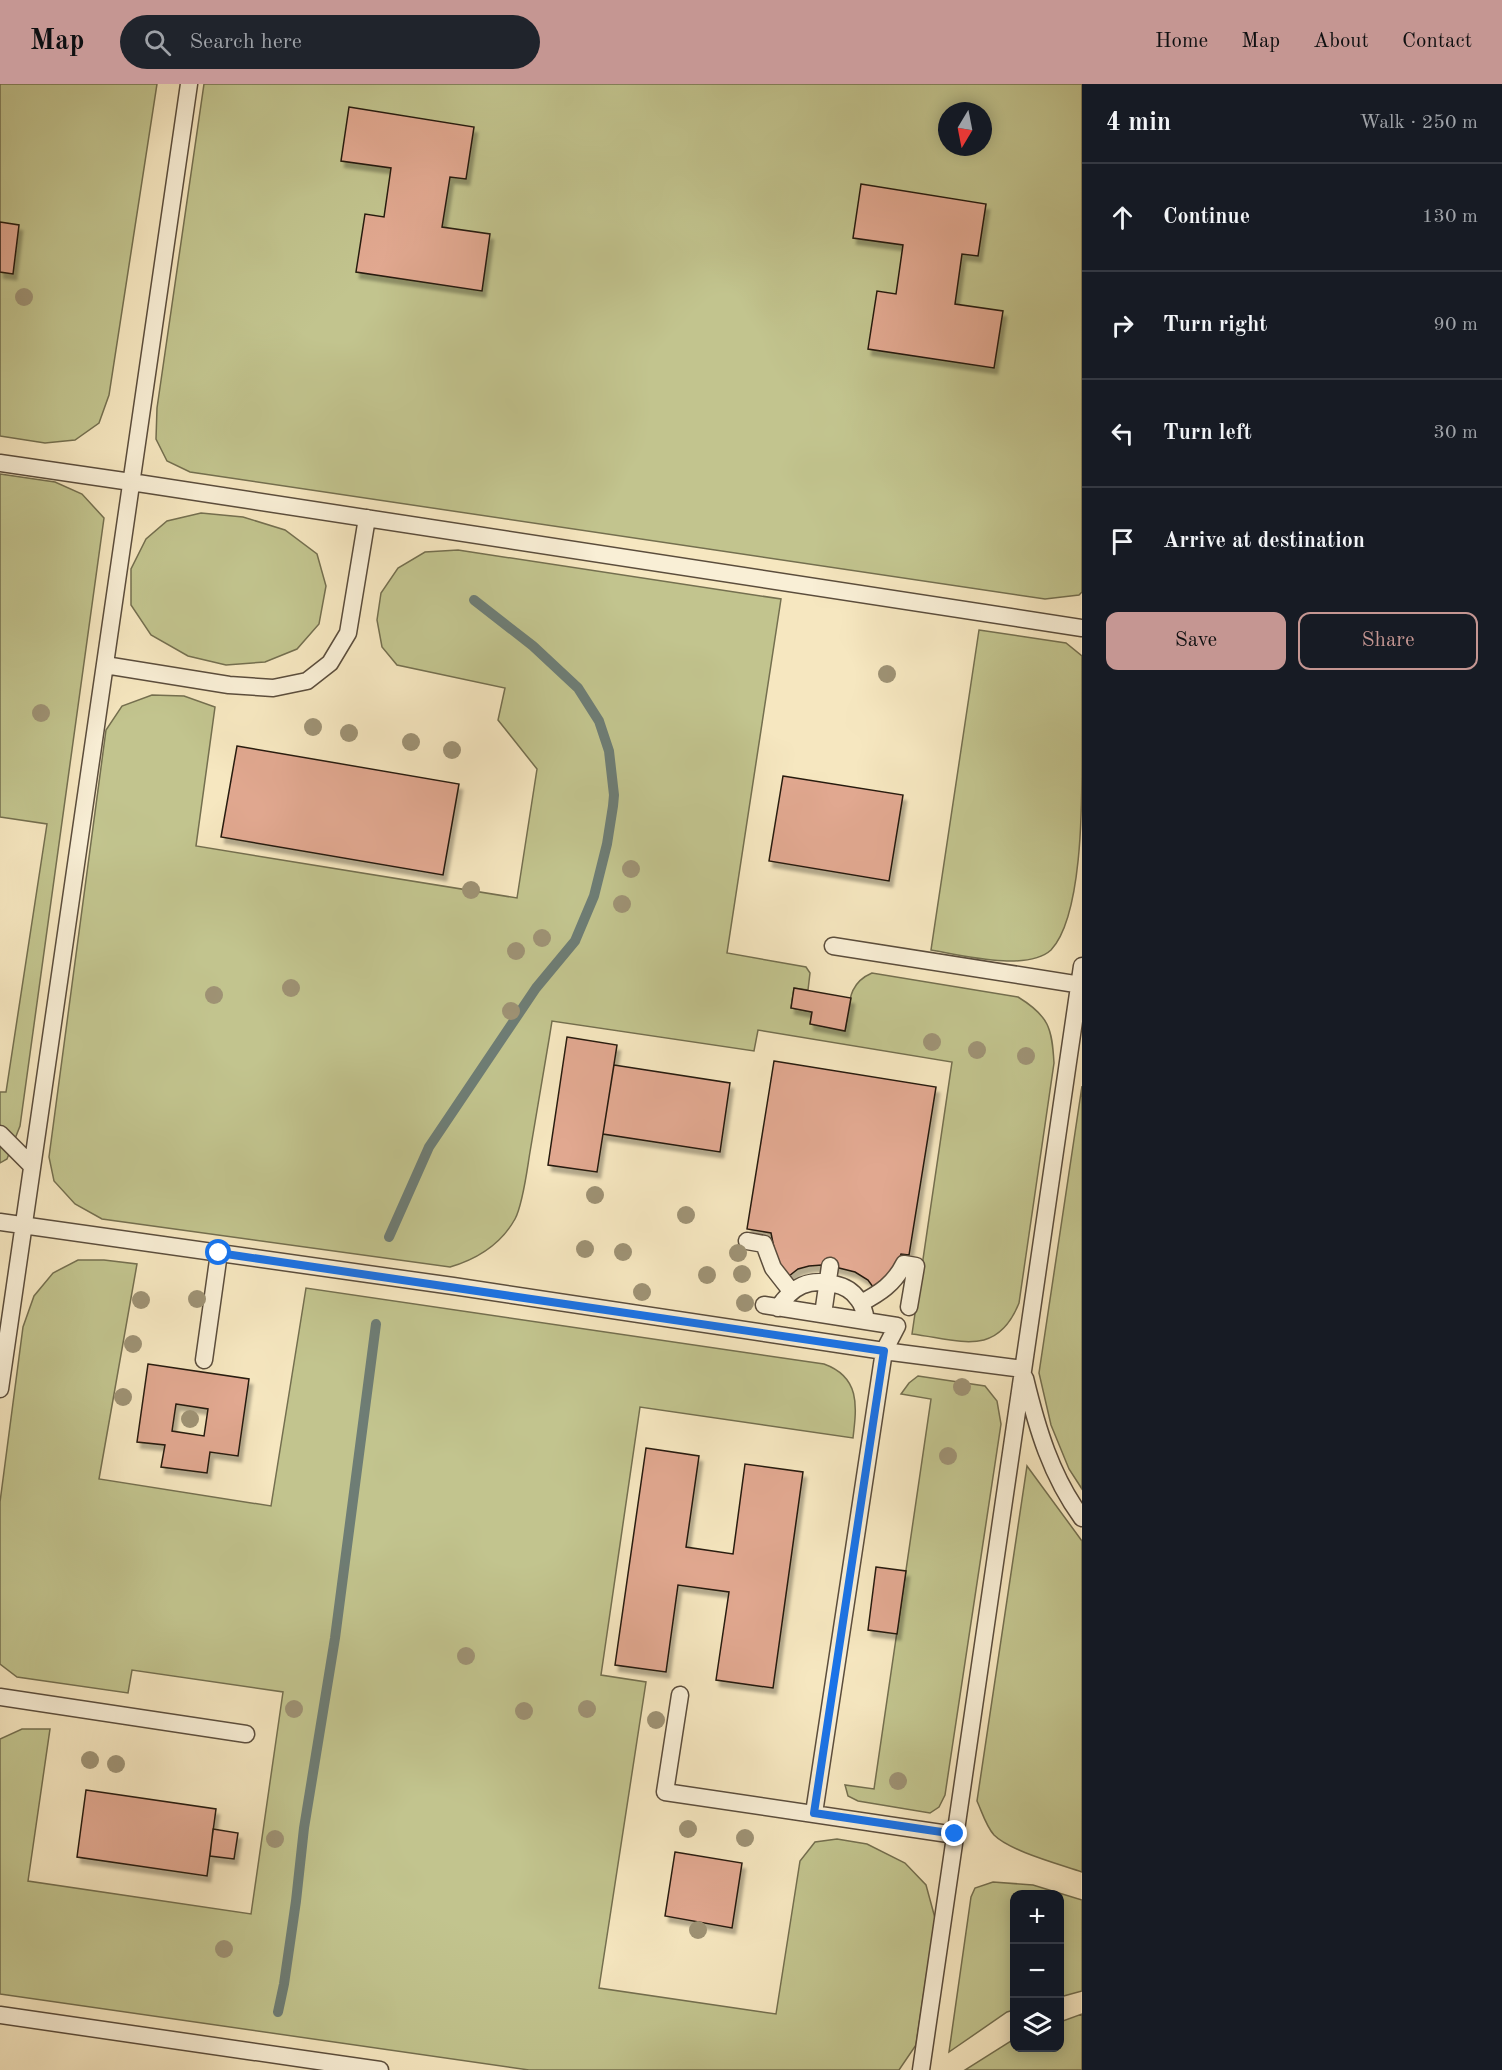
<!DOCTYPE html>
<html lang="en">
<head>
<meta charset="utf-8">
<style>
  :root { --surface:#171b24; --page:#20242c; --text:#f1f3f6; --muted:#9ea1a6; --line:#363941; --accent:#c59692 }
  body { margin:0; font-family:"Old Standard TT",serif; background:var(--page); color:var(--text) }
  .controls { position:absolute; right:18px; bottom:18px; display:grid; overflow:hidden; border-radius:12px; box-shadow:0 3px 15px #0003 }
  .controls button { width:54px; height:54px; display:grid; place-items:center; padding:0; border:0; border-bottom:2px solid var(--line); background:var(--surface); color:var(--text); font:30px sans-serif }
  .compass { position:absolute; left:938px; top:18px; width:54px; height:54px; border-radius:50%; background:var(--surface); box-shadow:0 3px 15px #0003; rotate:190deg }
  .stop { position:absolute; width:18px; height:18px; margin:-14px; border:4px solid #1a73e8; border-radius:50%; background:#fff }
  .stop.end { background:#1a73e8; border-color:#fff; box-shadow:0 2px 6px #0008 }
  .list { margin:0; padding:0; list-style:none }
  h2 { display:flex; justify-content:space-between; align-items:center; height:78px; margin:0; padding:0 24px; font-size:26px }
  h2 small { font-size:20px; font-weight:400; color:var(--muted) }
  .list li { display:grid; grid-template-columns:39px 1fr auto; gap:18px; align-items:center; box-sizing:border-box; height:108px; padding:0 24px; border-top:2px solid var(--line) }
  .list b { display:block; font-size:22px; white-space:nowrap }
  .list em { font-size:20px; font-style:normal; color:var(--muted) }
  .actions { display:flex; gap:12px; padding:18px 24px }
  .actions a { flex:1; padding:14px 0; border:2px solid var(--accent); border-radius:12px; text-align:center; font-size:21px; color:var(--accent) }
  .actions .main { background:var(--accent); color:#111 }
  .icon { flex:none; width:33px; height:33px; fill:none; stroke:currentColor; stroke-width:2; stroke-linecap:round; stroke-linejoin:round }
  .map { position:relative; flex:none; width:1082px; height:1986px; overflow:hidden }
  header { display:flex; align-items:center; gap:36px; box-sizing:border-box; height:84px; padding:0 30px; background:var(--accent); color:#111 }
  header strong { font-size:28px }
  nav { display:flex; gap:33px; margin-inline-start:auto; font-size:21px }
  .search { width:420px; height:54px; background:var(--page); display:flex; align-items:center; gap:15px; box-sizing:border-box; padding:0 21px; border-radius:33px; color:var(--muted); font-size:22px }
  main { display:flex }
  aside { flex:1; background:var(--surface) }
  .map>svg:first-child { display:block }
  .green { fill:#c2c48e; stroke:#746f4f; stroke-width:1.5; fill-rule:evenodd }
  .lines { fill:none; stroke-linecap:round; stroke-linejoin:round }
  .stream { stroke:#6e7d75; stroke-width:10 }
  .building { fill:#e1a890; stroke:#271a10; stroke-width:1.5; fill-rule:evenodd; filter:url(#shadow) }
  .lane-casing { stroke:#5b4d3c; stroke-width:19 }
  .lane { stroke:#f9efd6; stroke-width:16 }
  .tree { fill:#9e9274 }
  .route { stroke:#1a73e8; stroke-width:8 }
</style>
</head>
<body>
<header>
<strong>Map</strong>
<div class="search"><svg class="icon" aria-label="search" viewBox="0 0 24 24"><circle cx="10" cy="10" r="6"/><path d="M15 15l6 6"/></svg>Search here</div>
<nav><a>Home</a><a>Map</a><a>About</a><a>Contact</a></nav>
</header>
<main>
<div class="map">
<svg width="1082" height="1986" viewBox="0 0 1082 1986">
  <defs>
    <filter id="shadow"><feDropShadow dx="3.5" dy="6" stdDeviation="1.5" flood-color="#0004"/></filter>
  </defs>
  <rect width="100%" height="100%" fill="#f6e7c0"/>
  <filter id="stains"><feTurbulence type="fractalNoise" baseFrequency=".00333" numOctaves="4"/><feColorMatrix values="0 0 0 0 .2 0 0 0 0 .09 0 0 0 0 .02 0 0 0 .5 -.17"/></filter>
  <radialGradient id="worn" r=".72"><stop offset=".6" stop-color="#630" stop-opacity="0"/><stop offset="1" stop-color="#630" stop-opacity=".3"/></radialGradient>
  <path class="green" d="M0,0H157L109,311L99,339L75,356L45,359L0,352Z
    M204,0H1082V508L1079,511L1045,515L190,388L167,377L156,355L157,324ZM947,27H983V63H947Z
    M0,390L55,398L82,410L104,434L20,1042L7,1075L0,1079V1008H6L47,740L0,733Z
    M201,429L243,433L285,446L317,470L326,502L319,540L297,565L265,578L226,581L188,572L151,551L131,521V485L146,455L167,437Z
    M458,466L781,515L727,869L806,883L810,889L808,906L794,904L791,924L812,928L810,940L845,946C850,922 846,900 872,889L1018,913C1049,932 1052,944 1054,979L1019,1219C997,1274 960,1256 912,1250L952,978L758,946L754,967L552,937C545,981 537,1025 530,1068C527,1086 523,1120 515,1135C501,1160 477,1175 450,1183L102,1135L75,1120L54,1097L49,1073L106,646L122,622L152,611L184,612L215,623L196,762L517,814L537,685L498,636L505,604L397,581L382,563L377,536L381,509L398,484L425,468Z
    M979,546L1066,559L1082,572C1082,607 1082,642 1082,677C1082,723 1082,833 1051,866C1027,888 961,871 931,866Z
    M1082,1002V1405L1069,1385L1051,1341L1039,1289Z
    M78,1176H104L137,1180L99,1395L271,1422L306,1204L824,1280C860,1293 857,1321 853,1354L640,1323L601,1591L646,1598L599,1904L776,1930L800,1777L815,1758L837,1755L867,1760L905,1779L926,1801L935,1834L916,1961L899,1986H529L0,1910V1655L22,1645H50L28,1797L251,1830L283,1608L132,1586L128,1609L17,1593L0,1580V1418L23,1243L34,1212L53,1189Z
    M918,1292L985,1302L997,1317L1001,1340L945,1711L939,1723L930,1729L858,1717L848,1712L845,1701L874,1705L931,1315L901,1310L909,1299Z
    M1027,1382L1082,1457V1788C1059,1780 1010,1767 994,1751C986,1742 982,1728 977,1717Z
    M993,1798L1033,1801L1082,1816V1907L1060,1913V1810H1014V1926L1007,1928L949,1968L971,1813L975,1804Z
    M1082,1930V1986H965L1014,1955V1964H1060V1938Z"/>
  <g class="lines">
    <path class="stream" d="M389,1153L429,1063L536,904L575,857L594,812L607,760L613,722L614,711L609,667L599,637L578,604L533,562L474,516
      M278,1928L284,1900L296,1817L304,1744L335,1554L376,1240"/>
  </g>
  <path class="building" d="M349,23L474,43L466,95L450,93L442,143L490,150L482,207L356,188L365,130L384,133L391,84L341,77Z
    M861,100L986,120L978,172L962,170L955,220L1003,227L994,284L868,265L877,207L896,210L903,161L853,154Z
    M0,138L19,141L13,190L0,188Z
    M237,662L459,700L443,791L221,753Z
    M783,692L903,711L889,797L769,777Z
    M794,904L851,914L845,947L810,940L812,928L791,924Z
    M567,953L617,961L597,1088L548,1081Z
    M774,977L936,1003L909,1171L901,1170L897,1182L876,1207L868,1196L855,1188L839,1184L822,1181L809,1182L798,1185L789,1192L776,1174L771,1149L747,1145Z
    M614,981L730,999L720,1068L603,1050Z
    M148,1280L249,1295L238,1372L210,1368L207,1389L161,1383L165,1361L137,1358ZM176,1320L208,1325L204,1352L172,1347Z
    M646,1364L699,1372L686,1463L733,1470L745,1380L803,1388L773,1604L716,1596L729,1508L678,1501L666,1588L615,1581Z
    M876,1483L906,1487L897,1550L868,1546Z
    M86,1706L216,1725L207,1792L77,1773Z
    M213,1745L238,1749L234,1775L210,1772Z
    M675,1768L742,1779L732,1844L665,1832Z"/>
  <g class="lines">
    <g class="lane-casing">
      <path id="lane" d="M0,379L131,398L1082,544
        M105,581L229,601L273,604L307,597L330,579L348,549L367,434
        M833,862L1082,901
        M0,1050L32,1082
        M0,1138L453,1202L884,1267L1023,1285
        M747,1157L764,1160L773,1184L791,1207
        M861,1219C880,1209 894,1200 904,1180L916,1182L909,1223
        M764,1221L897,1242L884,1267L814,1729
        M778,1224C792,1202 809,1194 834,1200C844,1202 852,1206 858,1215C863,1221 865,1229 866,1237
        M823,1230L830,1182
        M204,1276L219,1169
        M1025,1294C1037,1344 1051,1392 1082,1434
        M0,1305L189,0
        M680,1611L665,1708L955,1751
        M0,1613L246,1650
        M0,1931L380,1986
        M921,1986L1082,882"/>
    </g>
    <use href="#lane" class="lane"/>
  </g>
  <g class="tree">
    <circle cx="24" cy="213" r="9"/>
    <circle cx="887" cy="590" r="9"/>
    <circle cx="41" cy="629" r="9"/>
    <circle cx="313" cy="643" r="9"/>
    <circle cx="349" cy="649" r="9"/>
    <circle cx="411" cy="658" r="9"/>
    <circle cx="452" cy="666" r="9"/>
    <circle cx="631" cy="785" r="9"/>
    <circle cx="471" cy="806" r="9"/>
    <circle cx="622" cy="820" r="9"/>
    <circle cx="542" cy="854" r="9"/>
    <circle cx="516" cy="867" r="9"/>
    <circle cx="291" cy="904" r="9"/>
    <circle cx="214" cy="911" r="9"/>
    <circle cx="511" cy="927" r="9"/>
    <circle cx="932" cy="958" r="9"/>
    <circle cx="977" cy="966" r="9"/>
    <circle cx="1026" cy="972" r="9"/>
    <circle cx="595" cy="1111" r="9"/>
    <circle cx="686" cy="1131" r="9"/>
    <circle cx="585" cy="1165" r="9"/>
    <circle cx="623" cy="1168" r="9"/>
    <circle cx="738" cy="1169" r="9"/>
    <circle cx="742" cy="1190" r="9"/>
    <circle cx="707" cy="1191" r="9"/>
    <circle cx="642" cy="1208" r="9"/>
    <circle cx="197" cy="1215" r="9"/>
    <circle cx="141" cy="1216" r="9"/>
    <circle cx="745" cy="1219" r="9"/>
    <circle cx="133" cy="1260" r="9"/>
    <circle cx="962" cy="1303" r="9"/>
    <circle cx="123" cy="1313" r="9"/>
    <circle cx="190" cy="1335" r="9"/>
    <circle cx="948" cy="1372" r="9"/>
    <circle cx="466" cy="1572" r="9"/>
    <circle cx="294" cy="1625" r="9"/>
    <circle cx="587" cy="1625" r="9"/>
    <circle cx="524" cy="1627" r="9"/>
    <circle cx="656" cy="1636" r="9"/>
    <circle cx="90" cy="1676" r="9"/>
    <circle cx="116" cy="1680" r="9"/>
    <circle cx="898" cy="1697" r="9"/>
    <circle cx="688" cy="1745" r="9"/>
    <circle cx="745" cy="1754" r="9"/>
    <circle cx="275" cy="1755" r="9"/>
    <circle cx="698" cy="1846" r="9"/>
    <circle cx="224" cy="1865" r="9"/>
  </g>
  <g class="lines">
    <path class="route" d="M219,1169L884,1267L814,1729L955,1750"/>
  </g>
  <rect width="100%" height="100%" filter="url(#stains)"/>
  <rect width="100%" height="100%" fill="url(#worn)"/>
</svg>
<div class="controls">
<button>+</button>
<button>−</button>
<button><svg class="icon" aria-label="layers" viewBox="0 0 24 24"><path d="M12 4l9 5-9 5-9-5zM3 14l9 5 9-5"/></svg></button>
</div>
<svg class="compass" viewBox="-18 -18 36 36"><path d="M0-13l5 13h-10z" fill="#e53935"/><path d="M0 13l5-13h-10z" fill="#9ea1a6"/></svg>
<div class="stop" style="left:219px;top:1169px"></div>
<div class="stop end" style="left:955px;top:1750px"></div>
</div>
<aside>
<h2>4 min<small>Walk · 250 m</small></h2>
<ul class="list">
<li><svg class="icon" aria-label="ahead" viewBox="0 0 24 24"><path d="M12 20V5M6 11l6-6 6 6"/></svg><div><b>Continue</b></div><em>130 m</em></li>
<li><svg class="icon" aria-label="right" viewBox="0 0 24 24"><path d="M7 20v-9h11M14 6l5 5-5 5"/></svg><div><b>Turn right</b></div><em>90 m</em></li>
<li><svg class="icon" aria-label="left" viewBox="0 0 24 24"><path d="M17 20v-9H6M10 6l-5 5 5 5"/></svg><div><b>Turn left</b></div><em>30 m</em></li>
<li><svg class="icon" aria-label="arrive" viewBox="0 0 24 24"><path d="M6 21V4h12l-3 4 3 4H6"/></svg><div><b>Arrive at destination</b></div></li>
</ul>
<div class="actions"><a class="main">Save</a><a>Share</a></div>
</aside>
</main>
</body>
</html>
